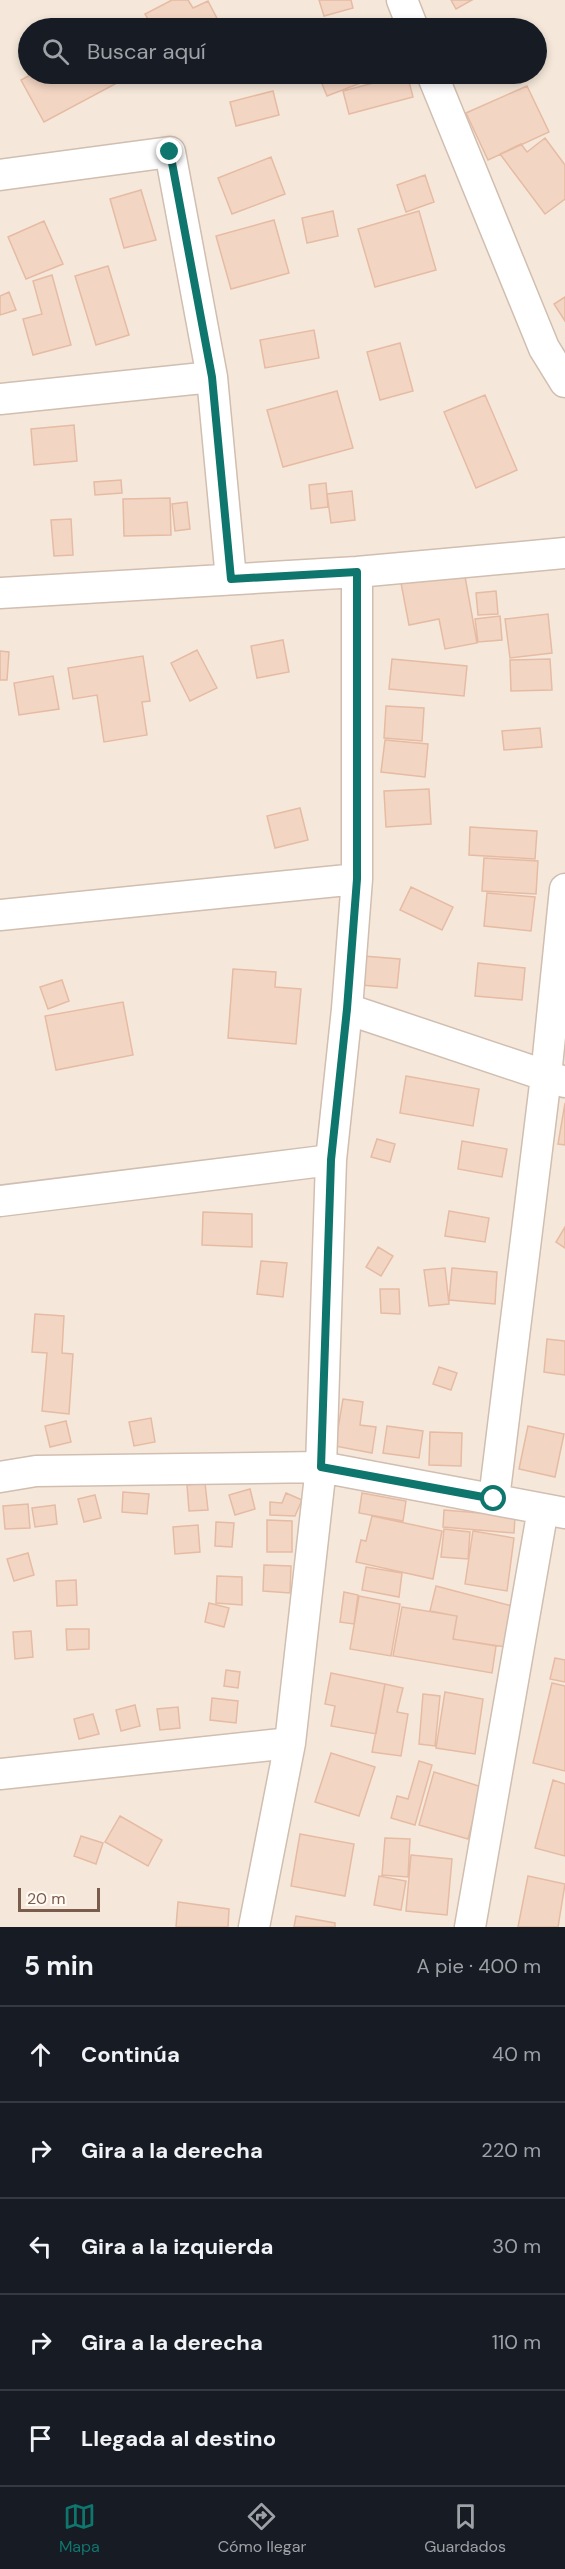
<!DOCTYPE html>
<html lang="es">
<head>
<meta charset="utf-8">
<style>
  :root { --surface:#171b24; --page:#20242c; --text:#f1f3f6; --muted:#9ea1a6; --line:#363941; --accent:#0f766e }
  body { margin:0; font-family:"DM Sans",sans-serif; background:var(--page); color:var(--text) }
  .scale { position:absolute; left:18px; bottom:15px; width:82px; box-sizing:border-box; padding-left:6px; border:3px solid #7a5c4d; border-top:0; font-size:16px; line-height:21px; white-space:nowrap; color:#7a5c4d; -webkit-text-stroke:4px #fffaf3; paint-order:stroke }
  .stop { position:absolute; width:18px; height:18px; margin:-14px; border:4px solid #0f766e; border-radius:50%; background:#fff }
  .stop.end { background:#0f766e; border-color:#fff; box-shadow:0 2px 6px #0008 }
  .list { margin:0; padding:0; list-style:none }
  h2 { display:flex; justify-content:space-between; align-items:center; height:78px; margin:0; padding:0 24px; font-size:26px }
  h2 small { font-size:20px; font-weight:400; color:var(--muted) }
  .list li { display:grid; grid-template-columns:39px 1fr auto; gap:18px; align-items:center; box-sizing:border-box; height:96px; padding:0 24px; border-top:2px solid var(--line) }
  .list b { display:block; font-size:22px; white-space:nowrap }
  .list em { font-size:20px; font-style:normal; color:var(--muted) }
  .icon { flex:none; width:33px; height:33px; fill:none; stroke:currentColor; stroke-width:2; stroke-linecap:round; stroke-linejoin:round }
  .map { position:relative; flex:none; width:565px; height:1927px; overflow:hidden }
  .search { position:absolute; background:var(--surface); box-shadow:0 3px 9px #0003; left:18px; right:18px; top:18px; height:66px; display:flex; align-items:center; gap:15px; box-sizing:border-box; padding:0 21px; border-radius:33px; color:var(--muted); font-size:22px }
  .sheet { height:558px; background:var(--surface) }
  nav { display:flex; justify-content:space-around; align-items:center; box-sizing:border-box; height:84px; border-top:2px solid var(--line); background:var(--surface); font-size:16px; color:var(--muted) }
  nav a { display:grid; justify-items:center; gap:3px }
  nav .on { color:var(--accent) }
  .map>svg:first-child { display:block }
  .residential { fill:#f5e8da; fill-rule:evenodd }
  .building { fill:#f3d5c3; stroke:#e6bba3; stroke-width:1.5 }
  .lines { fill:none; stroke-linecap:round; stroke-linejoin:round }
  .minor-casing { stroke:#d1beb0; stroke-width:33 }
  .minor { stroke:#fff; stroke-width:30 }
  .route { stroke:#0f766e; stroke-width:8 }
</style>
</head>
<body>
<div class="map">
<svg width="565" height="1927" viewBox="0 0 565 1927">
  <rect width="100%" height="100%" fill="#fdf6ec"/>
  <path class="residential" d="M0,0H565V1927H0ZM28,28H536V74H28Z"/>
  <path class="building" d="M172,0H188L193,8L208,1L222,28H180L175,20L159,28H153L145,14Z
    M319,0H351L353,8L324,16Z
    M451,0H472L456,9Z
    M32,74H112L117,83L44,122L21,80Z
    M318,74H384L327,96Z
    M407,74L413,97L349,114L343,91Z
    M527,86L549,132L488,160L466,113Z
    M273,91L279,115L236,126L230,102Z
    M545,138L565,165V199L545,214L500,154L521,144L527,152Z
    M271,157L285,194L232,214L218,178Z
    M425,175L434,202L406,212L397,185Z
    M141,190L156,240L124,248L110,199Z
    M333,211L338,236L307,243L302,218Z
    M419,211L436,270L375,287L358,229Z
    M274,220L289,273L231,289L216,236Z
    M44,221L63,264L26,279L8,237Z
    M108,266L129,335L96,345L75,276Z
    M52,275L71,345L33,355L23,319L42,314L33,281Z
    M9,292L16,310L0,315V296Z
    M565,297V321L554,304Z
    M314,330L319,358L265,368L260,340Z
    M400,343L413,391L380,400L367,352Z
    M337,391L353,448L283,467L267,410Z
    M485,395L517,470L476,488L444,412Z
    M74,425L77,461L34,465L31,429Z
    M121,480L122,493L95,495L94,482Z
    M326,483L328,507L311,509L309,485Z
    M352,491L355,520L331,523L327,494Z
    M170,498L171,535L124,536L123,499Z
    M187,502L190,529L175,531L172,504Z
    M71,519L73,555L54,556L51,520Z
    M464,571L477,643L445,649L439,619L409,625L401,583Z
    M496,591L498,614L478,615L476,593Z
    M548,614L552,653L510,658L505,619Z
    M500,616L502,640L478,642L475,619Z
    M283,640L289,672L257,678L251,646Z
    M197,650L217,688L190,701L171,663Z
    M0,651L9,652L7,680H0Z
    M143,656L150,701L142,702L147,735L104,742L97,695L73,699L68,668Z
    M392,659L467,666L464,696L389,689Z
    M550,659L552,690L511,691L510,660Z
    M53,676L59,709L19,715L14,683Z
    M386,706L424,708L422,741L384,738Z
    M540,728L542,747L504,750L502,731Z
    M385,740L428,744L425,777L381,772Z
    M429,789L431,824L386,827L384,791Z
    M300,808L308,840L275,848L267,816Z
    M470,827L537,831L535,859L469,855Z
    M484,858L538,861L536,894L482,891Z
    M411,887L453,907L442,930L400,910Z
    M487,893L535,897L531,931L484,926Z
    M363,956L400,959L397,988L361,985Z
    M478,963L525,968L522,1000L475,996Z
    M233,969L276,972L275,987L301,989L296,1044L228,1038Z
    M62,980L69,1001L48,1009L40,987Z
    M123,1002L133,1055L56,1070L45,1016Z
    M406,1076L479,1089L473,1126L400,1113Z
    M565,1103V1145L558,1144Z
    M377,1139L395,1144L390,1162L371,1157Z
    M462,1141L507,1149L502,1177L458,1169Z
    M449,1211L489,1218L485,1242L445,1236Z
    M203,1212L252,1214V1247L202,1245Z
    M565,1227V1248L556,1242Z
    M378,1247L393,1256L381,1276L366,1267Z
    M261,1261L287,1263L283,1297L257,1294Z
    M445,1268L449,1304L429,1306L424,1270Z
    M452,1268L497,1272L495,1304L449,1300Z
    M380,1289H399L400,1314L381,1313Z
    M35,1314L64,1316L62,1353L73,1354L69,1414L42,1411L47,1353L32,1352Z
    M547,1339L565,1341V1375L544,1372Z
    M439,1367L457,1373L451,1390L433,1384Z
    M343,1399L363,1402L360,1425L376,1427L372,1453L335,1446Z
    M151,1418L155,1442L134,1446L129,1422Z
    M66,1421L71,1442L50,1447L45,1426Z
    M387,1426L423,1431L419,1458L383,1453Z
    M528,1426L564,1434L555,1477L519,1469Z
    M430,1432L462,1433L461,1466L429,1465Z
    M205,1483L208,1510L189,1511L187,1485Z
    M250,1489L255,1509L235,1515L229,1495Z
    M123,1492L149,1494L147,1514L122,1512Z
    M286,1493L302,1500L295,1516L270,1515V1502L282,1503Z
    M362,1493L406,1501L403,1521L359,1513Z
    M95,1495L101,1518L84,1522L78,1499Z
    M28,1504L30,1528L5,1529L3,1506Z
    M55,1505L57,1524L35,1527L32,1508Z
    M444,1510L515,1516L514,1533L443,1527Z
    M372,1516L442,1531L433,1579L356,1562L361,1540L366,1541Z
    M267,1520L292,1521V1552H267Z
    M216,1522L234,1523L232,1547L215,1546Z
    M198,1525L200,1552L175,1554L173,1527Z
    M444,1529L470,1532L468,1559L441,1557Z
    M473,1531L514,1538L507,1591L465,1584Z
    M28,1553L34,1575L14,1581L7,1559Z
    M264,1565L291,1566L290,1593L263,1591Z
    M366,1567L402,1573L399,1597L362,1590Z
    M217,1576L242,1577V1605L216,1603Z
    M76,1580L77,1605L57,1606L56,1581Z
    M436,1586L516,1607L506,1647L453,1639L457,1616L430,1611Z
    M344,1592L358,1595L354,1624L340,1622Z
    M359,1596L400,1604L391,1656L350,1649Z
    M209,1603L229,1608L224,1627L205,1622Z
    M402,1607L457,1616L453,1639L496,1646L492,1673L393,1656Z
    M66,1629H89V1649L67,1650Z
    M31,1631L33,1657L15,1659L13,1632Z
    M555,1658L565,1660V1682L550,1679Z
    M226,1670L240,1672L238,1688L224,1686Z
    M331,1673L385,1684L376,1734L331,1726L335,1706L325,1704Z
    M552,1683L565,1686V1771L533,1763Z
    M385,1684L403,1688L397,1712L408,1714L401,1756L372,1752Z
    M445,1692L483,1699L475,1754L436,1748Z
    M423,1694L440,1696L435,1746L419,1744Z
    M212,1698L238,1701L236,1723L210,1720Z
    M135,1705L140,1726L121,1731L116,1710Z
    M178,1707L180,1728L160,1730L157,1709Z
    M93,1714L99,1734L79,1739L74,1719Z
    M331,1753L375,1767L359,1816L315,1802Z
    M419,1761L432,1765L415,1825L391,1818L397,1796L408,1799Z
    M434,1772L482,1787L468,1839L419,1825Z
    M553,1780L565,1784V1856L535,1848Z
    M120,1816L162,1840L148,1866L105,1842Z
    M300,1834L354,1844L345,1896L291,1886Z
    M81,1836L103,1843L96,1864L74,1856Z
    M385,1838L410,1839L408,1877L382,1875Z
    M411,1855L452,1859L447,1915L406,1911Z
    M379,1876L406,1881L401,1910L374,1905Z
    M528,1876L565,1884L558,1927H518Z
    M178,1902L229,1909L228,1927H176Z
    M296,1916L335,1923V1927H294Z"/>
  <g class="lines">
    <g class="minor-casing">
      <path id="minor" d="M402,0L413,28
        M432,74L544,348L565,382
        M0,175L170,152L212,377L231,579
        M0,399L212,377
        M0,593L357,572L565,553
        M0,915L357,879
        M347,1009L565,1082
        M0,1201L331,1160
        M0,1477L36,1471L321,1467L331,1160L347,1009L357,879V572
        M494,1499L546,1076L565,889
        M0,1774L290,1743
        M254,1927L290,1743L321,1467L565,1513
        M470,1927L543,1509"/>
    </g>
    <use href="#minor" class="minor"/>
  </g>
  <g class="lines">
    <path class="route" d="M170,152L212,377L231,579L357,572V879L347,1009L331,1160L321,1467L494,1499"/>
  </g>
</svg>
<div class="scale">20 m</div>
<div class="stop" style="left:494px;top:1499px"></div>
<div class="stop end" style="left:170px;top:152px"></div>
<div class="search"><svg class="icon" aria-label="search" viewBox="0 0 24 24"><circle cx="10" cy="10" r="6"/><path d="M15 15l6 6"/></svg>Buscar aquí</div>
</div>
<section class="sheet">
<h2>5 min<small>A pie · 400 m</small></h2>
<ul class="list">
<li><svg class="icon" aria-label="ahead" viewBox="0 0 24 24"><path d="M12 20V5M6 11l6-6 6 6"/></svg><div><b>Continúa</b></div><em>40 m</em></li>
<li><svg class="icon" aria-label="right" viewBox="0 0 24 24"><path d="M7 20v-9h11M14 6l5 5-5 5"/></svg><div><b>Gira a la derecha</b></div><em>220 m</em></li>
<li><svg class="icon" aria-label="left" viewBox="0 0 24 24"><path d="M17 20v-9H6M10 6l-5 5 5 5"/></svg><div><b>Gira a la izquierda</b></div><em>30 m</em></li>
<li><svg class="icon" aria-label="right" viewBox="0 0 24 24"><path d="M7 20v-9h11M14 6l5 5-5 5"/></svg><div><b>Gira a la derecha</b></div><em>110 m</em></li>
<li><svg class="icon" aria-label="arrive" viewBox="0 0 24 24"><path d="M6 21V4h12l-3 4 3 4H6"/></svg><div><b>Llegada al destino</b></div></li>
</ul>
</section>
<nav>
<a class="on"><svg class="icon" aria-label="map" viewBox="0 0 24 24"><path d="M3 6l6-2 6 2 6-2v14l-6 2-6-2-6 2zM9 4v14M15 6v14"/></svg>Mapa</a>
<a><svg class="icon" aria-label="directions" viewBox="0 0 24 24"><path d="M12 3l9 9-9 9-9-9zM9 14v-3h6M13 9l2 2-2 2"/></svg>Cómo llegar</a>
<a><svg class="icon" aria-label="saved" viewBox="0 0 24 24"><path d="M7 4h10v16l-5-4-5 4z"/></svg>Guardados</a>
</nav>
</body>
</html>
